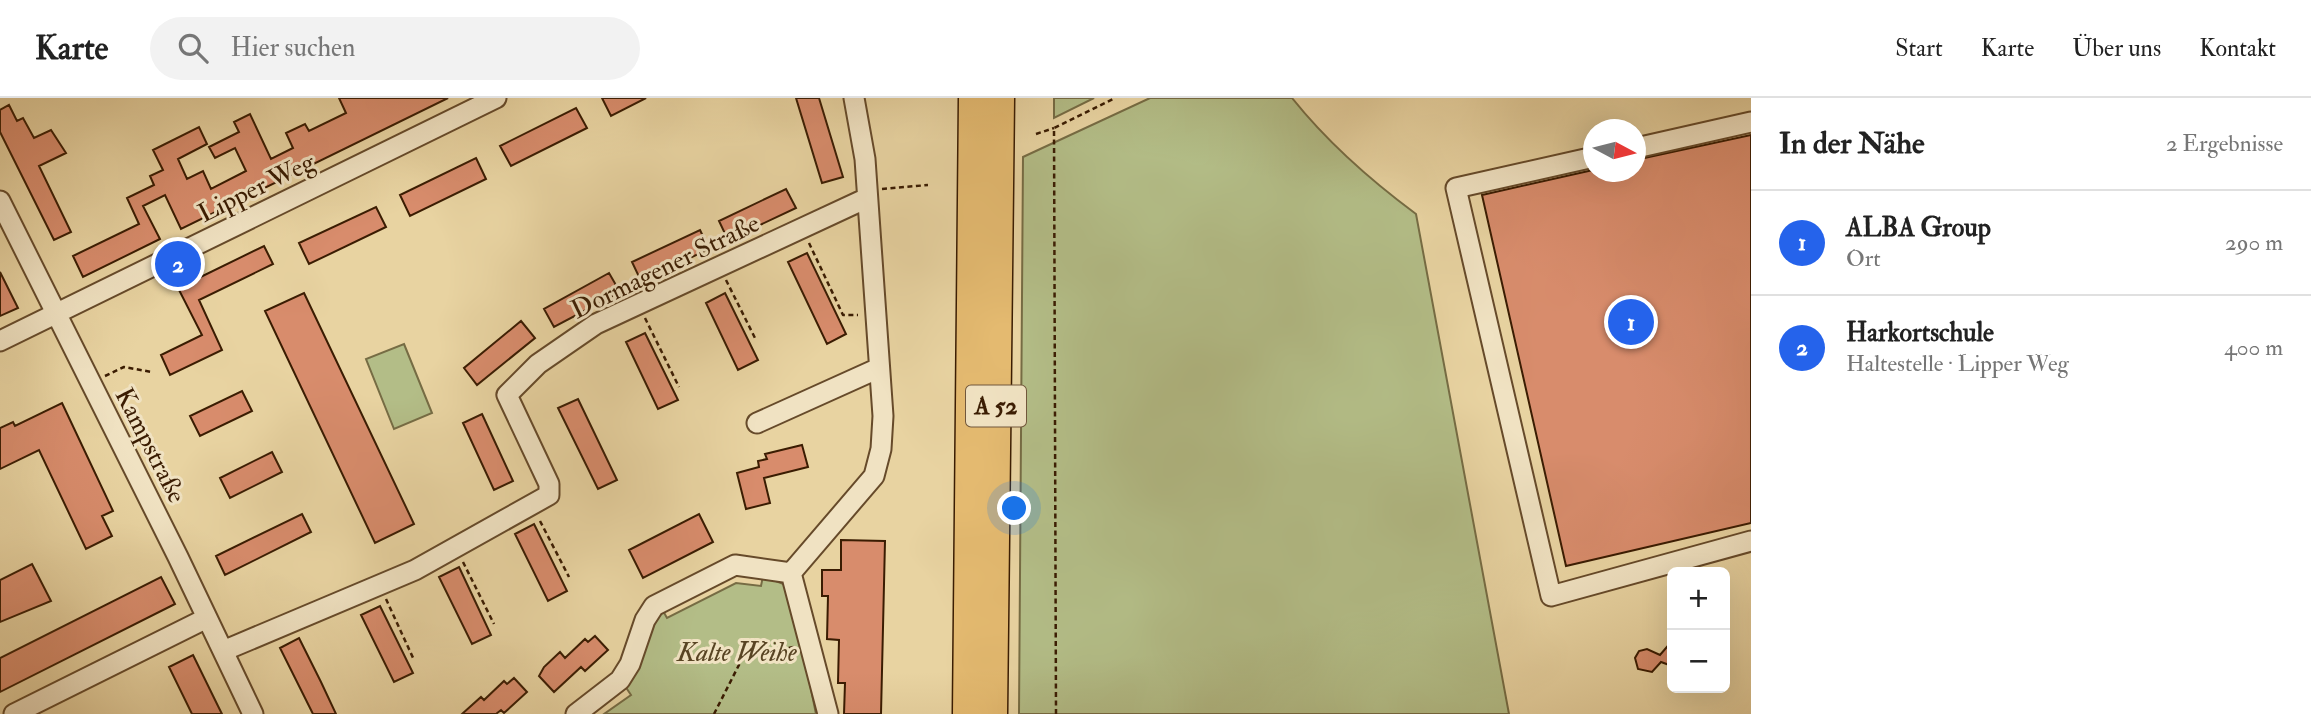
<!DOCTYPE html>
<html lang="de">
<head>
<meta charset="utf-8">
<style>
  :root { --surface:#fff; --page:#f2f2f2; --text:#222; --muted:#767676; --line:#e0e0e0; --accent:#2563eb }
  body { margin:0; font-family:"IM FELL Double Pica",serif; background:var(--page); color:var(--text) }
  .controls { position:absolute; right:21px; bottom:21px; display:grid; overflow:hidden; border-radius:10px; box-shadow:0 7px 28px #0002 }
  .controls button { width:63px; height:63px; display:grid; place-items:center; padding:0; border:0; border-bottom:2px solid var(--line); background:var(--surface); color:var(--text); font:35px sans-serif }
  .compass { position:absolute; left:1583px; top:21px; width:63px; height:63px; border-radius:50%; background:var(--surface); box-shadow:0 7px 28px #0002; rotate:97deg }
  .you { position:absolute; left:1015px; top:411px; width:24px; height:24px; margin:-18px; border:5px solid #fff; border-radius:50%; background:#1a73e8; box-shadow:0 0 0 10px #1a73e833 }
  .badge { display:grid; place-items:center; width:46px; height:46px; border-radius:50%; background:var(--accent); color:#fff; font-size:23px; font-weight:700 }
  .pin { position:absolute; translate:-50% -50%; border:4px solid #fff; box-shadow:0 2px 7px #0006 }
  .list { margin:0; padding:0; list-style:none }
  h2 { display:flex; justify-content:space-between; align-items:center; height:91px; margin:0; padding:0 28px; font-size:30px }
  h2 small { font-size:23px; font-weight:400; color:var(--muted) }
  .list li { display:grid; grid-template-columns:46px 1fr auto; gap:21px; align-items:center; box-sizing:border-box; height:105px; padding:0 28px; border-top:2px solid var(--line) }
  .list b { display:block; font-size:26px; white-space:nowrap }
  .list p { margin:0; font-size:23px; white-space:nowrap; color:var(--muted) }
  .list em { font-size:23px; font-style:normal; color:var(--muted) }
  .icon { flex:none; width:38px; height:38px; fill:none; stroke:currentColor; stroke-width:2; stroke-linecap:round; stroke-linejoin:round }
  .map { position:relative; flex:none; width:1751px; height:616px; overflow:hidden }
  header { display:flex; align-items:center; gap:42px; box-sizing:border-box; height:98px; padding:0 35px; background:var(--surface); border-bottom:2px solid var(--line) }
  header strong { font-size:33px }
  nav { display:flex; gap:38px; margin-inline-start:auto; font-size:24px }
  .search { width:490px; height:63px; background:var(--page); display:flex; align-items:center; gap:18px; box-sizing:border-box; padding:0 24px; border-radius:38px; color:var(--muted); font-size:26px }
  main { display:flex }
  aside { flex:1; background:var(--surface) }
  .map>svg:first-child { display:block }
  .green { fill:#b3bd87; stroke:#766c44; stroke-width:2 }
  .building { fill:#d88c6c; stroke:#3a1c02; stroke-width:2 }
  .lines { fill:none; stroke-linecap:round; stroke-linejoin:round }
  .minor-casing { stroke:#664a2a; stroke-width:23 }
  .highway-casing { stroke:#3a1c02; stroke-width:33 }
  .path { stroke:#3a1c02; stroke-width:2.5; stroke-dasharray:5 3.5; stroke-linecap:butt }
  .minor { stroke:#f0e2c2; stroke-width:19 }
  .highway { stroke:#e4ba70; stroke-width:30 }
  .labels { text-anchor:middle; stroke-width:6; stroke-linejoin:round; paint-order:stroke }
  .shield { fill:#f0e2c2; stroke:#71573c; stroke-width:2 }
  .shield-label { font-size:24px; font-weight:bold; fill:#3a1c02 }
  .street-label { font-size:26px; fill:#3a1c02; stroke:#f0e2c2 }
  .park-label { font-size:26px; font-style:italic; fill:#584423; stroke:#f0e2c2 }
</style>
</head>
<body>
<header>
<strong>Karte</strong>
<div class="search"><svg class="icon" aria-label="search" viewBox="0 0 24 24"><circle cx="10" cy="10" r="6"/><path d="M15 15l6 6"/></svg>Hier suchen</div>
<nav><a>Start</a><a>Karte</a><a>Über uns</a><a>Kontakt</a></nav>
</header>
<main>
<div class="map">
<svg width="1751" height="616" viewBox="0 0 1751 616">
  <rect width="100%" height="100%" fill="#e8d3a1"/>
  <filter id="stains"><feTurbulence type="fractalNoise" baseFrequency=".00286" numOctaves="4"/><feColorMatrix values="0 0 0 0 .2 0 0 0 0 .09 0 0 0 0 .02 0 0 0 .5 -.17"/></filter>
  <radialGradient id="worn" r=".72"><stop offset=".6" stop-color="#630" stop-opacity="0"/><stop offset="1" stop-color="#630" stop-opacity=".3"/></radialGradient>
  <path class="green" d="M1054,0H1094L1054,20Z
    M1150,0H1292C1328,45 1370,82 1416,116L1509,616H1019L1023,59Z
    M404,246L432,315L394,331L366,261Z
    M763,478L786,487L793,501L816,616H604L631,597L625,588L654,520L662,511L667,520L736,485L761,488Z"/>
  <path class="building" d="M339,0H448L181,131L165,97L143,108L160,141L83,179L73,158L139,126L127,100L154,87L150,78L163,72L153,52L199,29L207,46L178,61L187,81L203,73L211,91L246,73L235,50L215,60L209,49L239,34L234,24L250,16L271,61L293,50L286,35L305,26L309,33L346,15Z
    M602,0H646L611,18Z
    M796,0H819L843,79L822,85Z
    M9,7L17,23L23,20L34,40L51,32L66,55L39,68L71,134L54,142L0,34V12Z
    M576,10L587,30L511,68L500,48Z
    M1751,37V425L1566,468L1482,97L1593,72L1635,74V62Z
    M476,60L486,81L410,118L400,97Z
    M786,91L796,110L728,142L719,123Z
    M376,109L386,129L309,166L299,145Z
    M700,132L709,151L641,183L632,164Z
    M264,148L273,166L199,202L222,252L170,277L161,257L202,237L178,190Z
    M807,155L846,236L827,246L788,164Z
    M0,174L18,210L0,218Z
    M609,175L620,194L554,229L544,211Z
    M304,195L414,426L375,445L265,213Z
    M725,195L758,262L738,272L706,205Z
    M521,223L535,240L477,287L464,270Z
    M645,235L678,302L658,311L626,244Z
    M242,293L252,313L200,338L190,318Z
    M578,301L617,382L598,391L558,310Z
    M62,305L113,413L102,418L112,438L86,451L39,352L0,371V330L13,324L15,328Z
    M482,316L513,383L494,392L463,325Z
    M802,347L808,369L764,380L770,405L746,411L737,375L759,369L758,363L767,361L765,356Z
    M272,354L282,374L230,400L220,380Z
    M302,416L311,434L225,477L216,458Z
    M699,416L713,444L643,480L629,452Z
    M534,426L567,493L548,503L515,436Z
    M841,442L885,443L881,616H844L845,585H838L839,542L827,541L828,498H822V472H841Z
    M32,466L51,503L0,524V482Z
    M459,469L491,537L472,546L439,479Z
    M161,479L175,506L0,594V560Z
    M380,508L413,575L394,584L361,517Z
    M595,538L608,552L585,573L581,569L554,594L539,578L544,569L560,554L565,560L585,541L588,544Z
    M299,540L321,584L336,616H313L280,550Z
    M1672,543V568L1661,564L1652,574L1638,571L1635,560L1639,553L1647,551L1660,557Z
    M193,557L218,608L222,616H192L169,569Z
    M514,580L527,594L504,615L501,612L496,616H462L481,599L484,602L504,583L507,586Z"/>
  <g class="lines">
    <g class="minor-casing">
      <path id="minor" d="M1636,50L1751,24
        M1594,59L1456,90L1551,498L1751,443
        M0,103L178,459L253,616
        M0,243L496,0
        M757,325L879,270
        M791,475L828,616
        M223,553L415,472L549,397V386L507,297L538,266L596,226L867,100
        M14,616L207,520
        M576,616L620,582L630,566L645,522L654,508L735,467L791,475L874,378L881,351L883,318L865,61L854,0"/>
    </g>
    <g class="highway-casing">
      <path id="highway" d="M968,616L974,0
        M992,616L999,0"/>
    </g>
    <path class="path" d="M1036,36L1054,30
      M882,91L928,87
      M809,145L843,217H858
      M726,182L756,242
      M645,220L679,289
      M105,278L124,269L152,274
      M540,423L569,479
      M463,464L494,526
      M386,501L414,562
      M714,616L743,559L794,549
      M1056,616L1054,30L1115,0"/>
    <use href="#minor" class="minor"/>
    <use href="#highway" class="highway"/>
  </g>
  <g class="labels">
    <rect class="shield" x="966" y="287.5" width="60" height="41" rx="5"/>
    <g class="shield-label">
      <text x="996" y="316">A 52</text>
    </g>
    <g class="street-label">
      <text transform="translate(256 89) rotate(-26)" y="9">Lipper Weg</text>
      <text transform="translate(665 168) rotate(-26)" y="9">Dormagener Straße</text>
      <text transform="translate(151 347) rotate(63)" y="9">Kampstraße</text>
    </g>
    <g class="park-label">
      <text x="737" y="563">Kalte Weihe</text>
    </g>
  </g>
  <rect width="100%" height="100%" filter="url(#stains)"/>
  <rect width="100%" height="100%" fill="url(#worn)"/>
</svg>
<div class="controls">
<button>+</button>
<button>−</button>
</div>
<svg class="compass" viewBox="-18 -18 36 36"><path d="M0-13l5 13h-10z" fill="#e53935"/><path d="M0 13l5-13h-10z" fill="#767676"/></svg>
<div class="you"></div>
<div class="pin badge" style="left:1631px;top:224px">1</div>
<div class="pin badge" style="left:178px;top:166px">2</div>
</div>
<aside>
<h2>In der Nähe<small>2 Ergebnisse</small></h2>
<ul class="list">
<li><span class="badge">1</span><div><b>ALBA Group</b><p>Ort</p></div><em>290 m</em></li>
<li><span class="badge">2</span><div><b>Harkortschule</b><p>Haltestelle · Lipper Weg</p></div><em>400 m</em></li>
</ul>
</aside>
</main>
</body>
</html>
